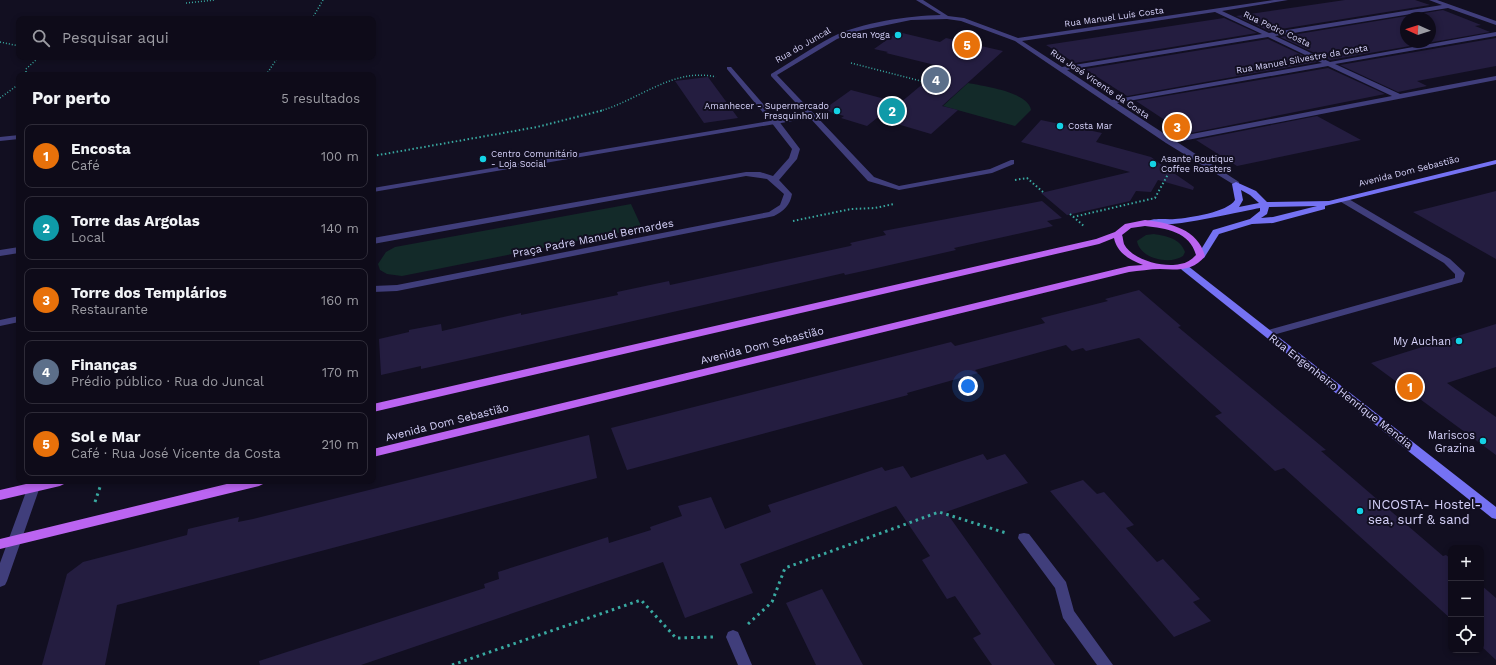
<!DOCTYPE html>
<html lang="pt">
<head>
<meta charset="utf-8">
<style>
  :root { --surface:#0e0b19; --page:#1c1926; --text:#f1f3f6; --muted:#9b9ba2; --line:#2e2b38; --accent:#1a73e8 }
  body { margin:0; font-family:"Work Sans",sans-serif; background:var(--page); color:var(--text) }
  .controls { position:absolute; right:12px; bottom:12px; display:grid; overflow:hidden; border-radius:8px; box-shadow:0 2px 6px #0003 }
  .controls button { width:36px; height:36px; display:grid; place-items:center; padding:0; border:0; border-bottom:1px solid var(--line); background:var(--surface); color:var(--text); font:20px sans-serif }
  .compass { position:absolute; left:1400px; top:12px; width:36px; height:36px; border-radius:50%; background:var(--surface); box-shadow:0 2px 6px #0003; rotate:273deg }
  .you { position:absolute; left:968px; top:386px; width:14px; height:14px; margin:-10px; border:3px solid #fff; border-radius:50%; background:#1a73e8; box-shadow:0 0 0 6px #1a73e833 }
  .badge { display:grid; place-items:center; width:26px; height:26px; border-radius:50%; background:var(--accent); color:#fff; font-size:13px; font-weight:700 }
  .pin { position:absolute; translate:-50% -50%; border:2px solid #fff; box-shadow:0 1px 4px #0006 }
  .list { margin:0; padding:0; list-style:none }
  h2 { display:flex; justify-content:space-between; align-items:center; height:52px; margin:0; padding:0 16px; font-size:17px }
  h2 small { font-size:13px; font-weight:400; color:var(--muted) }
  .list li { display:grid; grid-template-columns:26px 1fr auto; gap:12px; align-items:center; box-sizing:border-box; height:64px; margin:0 8px 8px; padding:0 8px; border:1px solid var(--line); border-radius:8px }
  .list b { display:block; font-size:15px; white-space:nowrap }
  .list p { margin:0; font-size:13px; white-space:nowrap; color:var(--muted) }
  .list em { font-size:13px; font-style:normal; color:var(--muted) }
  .icon { flex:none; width:22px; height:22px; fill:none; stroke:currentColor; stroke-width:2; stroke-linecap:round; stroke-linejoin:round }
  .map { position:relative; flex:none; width:1496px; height:665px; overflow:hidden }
  .search { position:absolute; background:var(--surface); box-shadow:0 2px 6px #0003; left:16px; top:16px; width:360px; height:44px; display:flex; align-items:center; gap:10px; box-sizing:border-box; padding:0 14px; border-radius:8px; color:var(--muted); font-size:15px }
  .panel { position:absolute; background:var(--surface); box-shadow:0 2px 6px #0003; left:16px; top:72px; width:360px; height:412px; border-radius:8px }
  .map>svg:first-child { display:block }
  .green { fill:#132a29 }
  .building { fill:#241d40; fill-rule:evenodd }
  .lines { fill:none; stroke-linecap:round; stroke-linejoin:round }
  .path-far2 { stroke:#39a9a1; stroke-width:1.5; stroke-dasharray:1 2; stroke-linecap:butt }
  .path-far1 { stroke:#39a9a1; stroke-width:2; stroke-dasharray:1.5 2.5; stroke-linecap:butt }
  .path { stroke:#39a9a1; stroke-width:3; stroke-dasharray:2.5 4; stroke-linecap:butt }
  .lane { fill:#403e7b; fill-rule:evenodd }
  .street { fill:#403e7b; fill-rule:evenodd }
  .secondary { fill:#7572f3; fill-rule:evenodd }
  .primary { fill:#bb64f1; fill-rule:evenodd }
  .poi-dot { fill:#14d2e5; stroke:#120f21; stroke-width:1.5 }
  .labels { text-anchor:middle; stroke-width:4; stroke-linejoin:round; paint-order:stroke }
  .far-street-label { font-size:9px; fill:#d7d3fb; stroke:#120f21 }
  .far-poi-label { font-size:9px; fill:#d7d3fb; stroke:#120f21; text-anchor:start }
  .street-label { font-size:11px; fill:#d7d3fb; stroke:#120f21 }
  .poi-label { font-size:11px; fill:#d7d3fb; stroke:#120f21; text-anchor:end }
  .near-poi-label { font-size:13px; fill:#d7d3fb; stroke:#120f21; text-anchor:start }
</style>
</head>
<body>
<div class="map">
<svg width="1496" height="665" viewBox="0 0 1496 665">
  <rect width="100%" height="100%" fill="#120f21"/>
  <path class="green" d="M968,83C983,86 1029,92 1031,110L1015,126L943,106Z
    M631,204L642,228L402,276L387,274L380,270L378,264L386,252L395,247Z
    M1154,234C1166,236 1180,238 1185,252L1183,256C1170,265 1140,259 1137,241L1146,235Z"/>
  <path class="building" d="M1345,0H1415L1430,5L1269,31L1236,16Z
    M1443,10L1481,25L1475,26L1490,32L1330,60L1280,37ZM1406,18H1430V42H1406Z
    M1224,18L1257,33L1075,63L1046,45Z
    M898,32L940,42L946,38L1003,51L942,106L958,110L931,134L877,118L867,126L841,118L844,116L823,110L851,90L900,103L943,67L886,53L888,52L874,49Z
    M1496,38V66L1417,81L1427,86L1398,92L1340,65Z
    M1268,39L1317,62L1127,96L1085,69Z
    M1328,68L1385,94L1186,134L1136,101Z
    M708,77L722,96L738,118L704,123L675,81Z
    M1317,116L1361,140L1237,166L1196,140Z
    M1041,120L1102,133L1096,142L1151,157L1162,165L1167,164L1165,167L1194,187L1193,190L1158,180L1151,192L1136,191L1130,201L1067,215L1041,193L1130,172L1021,142Z
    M1496,191V259L1413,212Z
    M1042,201L1062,218L1047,221L1053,226L954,248L956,250L868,270L845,275L844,273L466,359L421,369V366L381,375L379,339L409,332V330L441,324L442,331L521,313V315L618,295L617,292L669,281L670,285L850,246L852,245L850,243L886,235L883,231Z
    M1139,290L1181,326L1178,327L1326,450L1321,451L1443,556L1446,555L1451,559V619L1284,468L1275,471L1215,416L1222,413L1139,338L1086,351L1083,348L1072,351L1066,345L975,370L978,373L907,393L908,395L627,470L611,428L951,342L955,346L1045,323L1041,318L1108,301L1105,299Z
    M1496,324V367L1447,383L1496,417V455L1371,363Z
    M589,435L597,478L117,605L105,665H42L67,574L83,562L187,535L188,529L239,517L238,522L253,519Z
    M983,454L987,460L1005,454L1028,483L946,512L1055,665H992L973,638L981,634L955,596L947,599L922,560L930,556L896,506L740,564L753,593L685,618L663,562L361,665H260L259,661L485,588L484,584L499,579L498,572L608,537L609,543L651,530L650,527L682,516L678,506L711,497L725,529L771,512L768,505L882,467L885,471L903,466L911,478Z
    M1083,480L1097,494L1104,492L1134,525L1126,528L1157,562L1163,559L1200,599L1193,602L1211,621L1174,637L1050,491Z
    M1481,585L1496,598V660L1481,646Z
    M822,589L863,665H816L786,603Z"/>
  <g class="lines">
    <path class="path-far2" d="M186,3L215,0
      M312,19L323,0
      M0,42L19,46
      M851,63L925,82
      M26,75V69L37,59L36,57
      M266,75L278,57
      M0,98L19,84
      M600,111C639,100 674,67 716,77"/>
    <path class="path-far1" d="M373,156L537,127L604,110
      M1015,180L1027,178L1043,192
      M1070,214L1085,227
      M1073,217L1155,198L1172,167H1178
      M793,221L851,209L875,208L894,204"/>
    <path class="path" d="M95,502L102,481
      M748,624L772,602L785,568L939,512L1006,533
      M452,665L641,600L676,638L714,637"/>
    <path class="lane" d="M772,120H778L800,149L797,159L779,180L792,194C790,205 784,211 774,216L397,291L373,292V286L397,285L769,212L780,205L784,194L767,179L746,176L373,244V238L746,172H760L773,176L789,158L792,149L771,122Z"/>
    <path class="street" d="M916,0H923L948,16L964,18L1018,38L1274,0H1288L1222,11L1269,33L1442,5L1429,0H1437L1496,21V25L1448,8L1275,36L1330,62L1496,32V36L1335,64L1400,94L1496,76V80L1177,142L1239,182V186H1236L1166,143L1015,41L961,21L947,19L911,20L858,31L837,39L777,75L874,177L899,186L990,169L1011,160H1014V164L992,173L899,190L868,181L810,118L373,192V188L770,121L727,69V67H731L777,120L807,115L771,76V74C791,62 811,48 832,37C862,22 908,16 941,15ZM1215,12L1262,34L1062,67L1022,41ZM1268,37L1322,63L1112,100L1067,70ZM1328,66L1392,96L1171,138L1117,103Z
      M19,135V139L0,141V137Z
      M1341,198H1347L1450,259L1465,273L1462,282L1273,335H1265L1264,333L1265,331L1455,278V274L1444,263L1341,202Z
      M19,247V253L0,256V250Z
      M19,316V322L0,326V320Z
      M30,481H42L7,581L5,585L0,587V563Z
      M1024,533L1029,534L1066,582L1074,611L1113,665H1097L1063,618L1055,588L1018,538L1019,534Z
      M733,630L738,632L752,665H738L726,637L728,632Z"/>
    <path class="secondary" d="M1496,160V164L1325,206V209L1273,223L1252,224L1219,234L1204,258L1201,259L1197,256L1213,230L1250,219L1260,211V208C1243,211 1154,232 1145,223C1151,217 1166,220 1175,219C1189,218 1228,212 1235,200L1232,184L1236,182L1256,191L1267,202L1329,201ZM1241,190L1250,195L1259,203L1239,207L1243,200ZM1317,206L1273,217L1261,218L1267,214L1269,207Z
      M1185,265L1188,266L1496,507V519L1492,518L1182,270L1180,268L1182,266Z"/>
    <path class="primary" d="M1145,220C1170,223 1198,229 1205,256C1194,271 1177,270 1160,269C1150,269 1139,271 1129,272L373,457V449L1129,266L1143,265C1130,260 1117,253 1114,238L1099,244L373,412V404L1096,239L1115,232L1125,224ZM1145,226C1166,228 1190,232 1196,255C1191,260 1187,263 1180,264C1164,268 1132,260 1124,244C1123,241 1123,237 1122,235L1131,228Z
      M39,481H66L64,484L60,486L0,500V490Z
      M239,481H265L263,484L259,486L0,549V539Z"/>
  </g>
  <g class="poi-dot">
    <circle cx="898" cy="35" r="4"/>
    <circle cx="837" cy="111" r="4"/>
    <circle cx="1060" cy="126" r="4"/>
    <circle cx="483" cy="159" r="4"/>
    <circle cx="1153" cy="164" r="4"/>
    <circle cx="1459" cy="341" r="4"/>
    <circle cx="1483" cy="441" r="4"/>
    <circle cx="1360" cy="511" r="4"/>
  </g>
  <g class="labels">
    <g class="far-street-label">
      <text transform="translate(1114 17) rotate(-8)" y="3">Rua Manuel Luís Costa</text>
      <text transform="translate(1277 29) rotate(25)" y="3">Rua Pedro Costa</text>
      <text transform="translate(803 45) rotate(-30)" y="3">Rua do Juncal</text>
      <text transform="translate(1302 59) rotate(-10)" y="3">Rua Manuel Silvestre da Costa</text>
      <text transform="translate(1100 84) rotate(34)" y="3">Rua José Vicente da Costa</text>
      <text transform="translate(1409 171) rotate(-14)" y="3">Avenida Dom Sebastião</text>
    </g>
    <g class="far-poi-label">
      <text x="890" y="38" text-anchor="end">Ocean Yoga</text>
      <text x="829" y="109" text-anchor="end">Amanhecer - Supermercado<tspan x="829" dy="10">Fresquinho XIII</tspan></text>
      <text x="1068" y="129">Costa Mar</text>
      <text x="491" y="157">Centro Comunitário<tspan x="491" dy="10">- Loja Social</tspan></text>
      <text x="1161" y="162">Asante Boutique<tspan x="1161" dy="10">Coffee Roasters</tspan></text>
    </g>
    <g class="street-label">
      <text transform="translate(593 238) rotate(-11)" y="4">Praça Padre Manuel Bernardes</text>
      <text transform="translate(762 345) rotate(-14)" y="4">Avenida Dom Sebastião</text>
      <text transform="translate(1341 391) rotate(38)" y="4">Rua Engenheiro Henrique Mendia</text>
      <text transform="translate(447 422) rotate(-14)" y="4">Avenida Dom Sebastião</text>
    </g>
    <g class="poi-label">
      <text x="1451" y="345">My Auchan</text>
      <text x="1475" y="439">Mariscos<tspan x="1475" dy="13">Grazina</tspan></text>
    </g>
    <g class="near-poi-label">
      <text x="1368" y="509">INCOSTA- Hostel-<tspan x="1368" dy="15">sea, surf &amp; sand</tspan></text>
    </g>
  </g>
</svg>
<div class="controls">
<button>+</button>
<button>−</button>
<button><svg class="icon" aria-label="locate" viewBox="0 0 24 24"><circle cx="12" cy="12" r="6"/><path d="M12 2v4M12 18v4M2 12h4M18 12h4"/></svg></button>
</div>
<svg class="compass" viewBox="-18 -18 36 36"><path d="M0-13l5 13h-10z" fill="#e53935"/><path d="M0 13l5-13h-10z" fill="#9b9ba2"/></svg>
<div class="you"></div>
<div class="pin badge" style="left:1410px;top:387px;background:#e8710a">1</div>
<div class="pin badge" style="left:892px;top:111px;background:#0f9aa8">2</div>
<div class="pin badge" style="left:1177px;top:127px;background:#e8710a">3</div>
<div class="pin badge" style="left:936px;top:80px;background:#5c6f8a">4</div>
<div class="pin badge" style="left:967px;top:45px;background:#e8710a">5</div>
<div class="search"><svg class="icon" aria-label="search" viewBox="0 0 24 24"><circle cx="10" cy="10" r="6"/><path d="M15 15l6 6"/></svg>Pesquisar aqui</div>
<section class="panel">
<h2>Por perto<small>5 resultados</small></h2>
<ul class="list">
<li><span class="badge" style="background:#e8710a">1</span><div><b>Encosta</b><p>Café</p></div><em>100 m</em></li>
<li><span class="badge" style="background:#0f9aa8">2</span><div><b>Torre das Argolas</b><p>Local</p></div><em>140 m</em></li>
<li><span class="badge" style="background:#e8710a">3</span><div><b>Torre dos Templários</b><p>Restaurante</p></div><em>160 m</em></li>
<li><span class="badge" style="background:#5c6f8a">4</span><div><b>Finanças</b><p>Prédio público · Rua do Juncal</p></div><em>170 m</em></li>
<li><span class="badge" style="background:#e8710a">5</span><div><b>Sol e Mar</b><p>Café · Rua José Vicente da Costa</p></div><em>210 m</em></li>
</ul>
</section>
</div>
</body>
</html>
